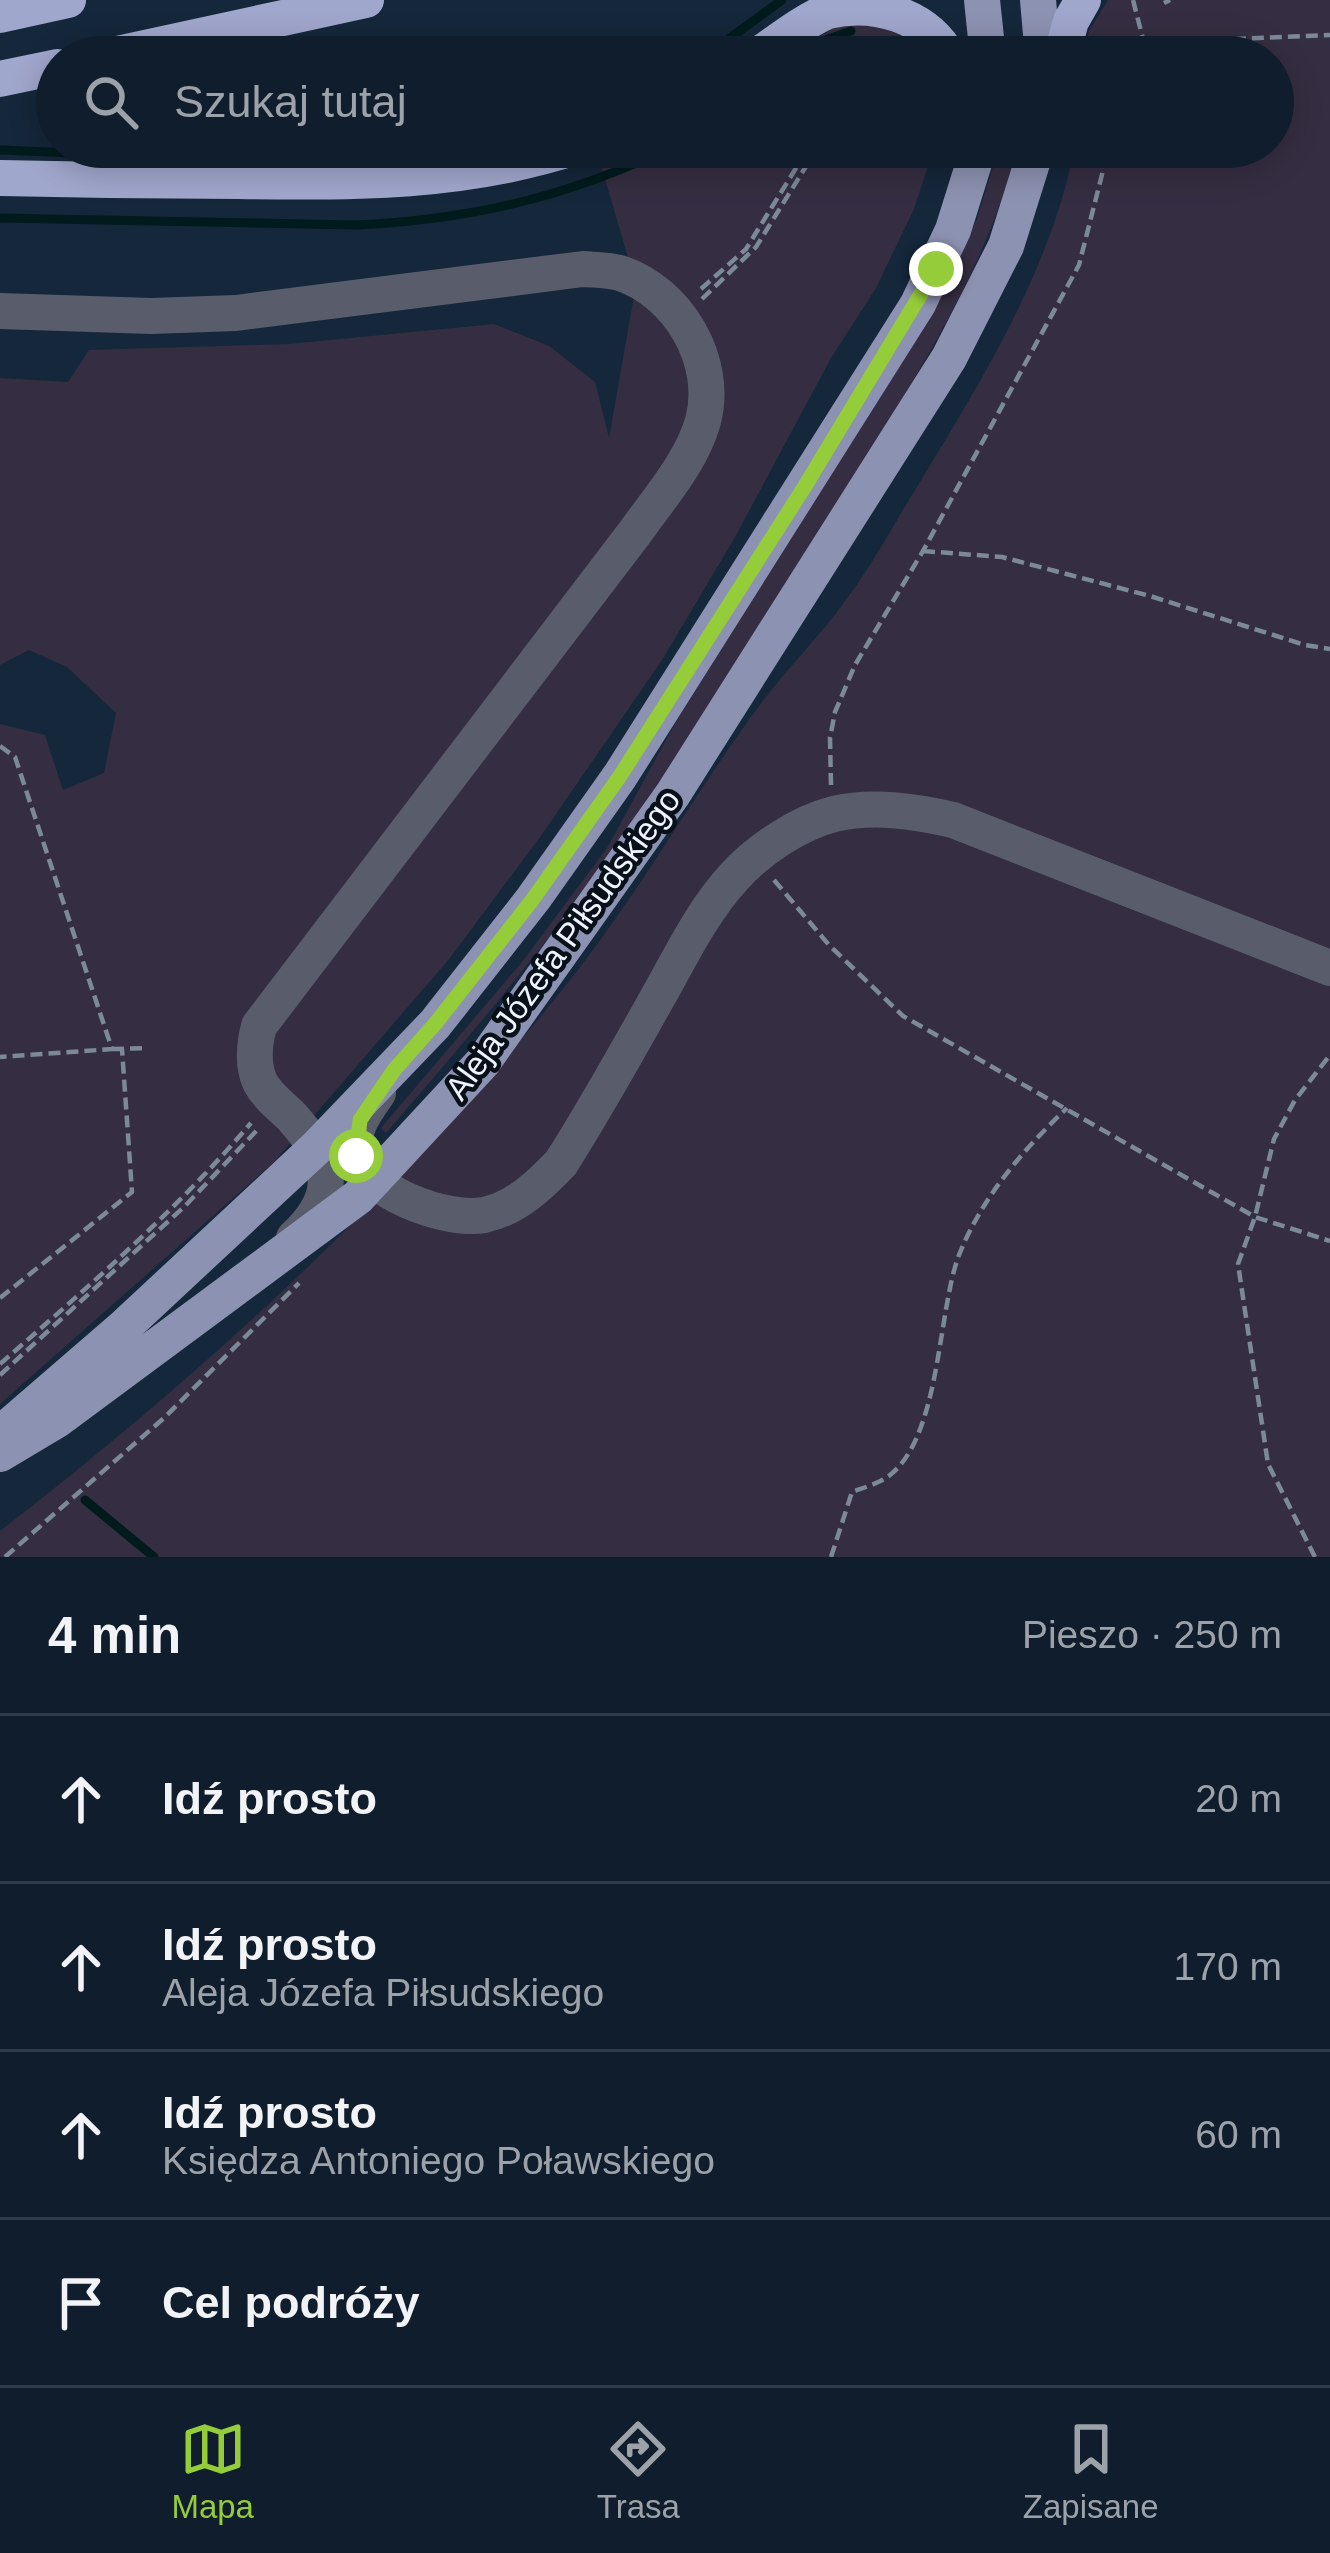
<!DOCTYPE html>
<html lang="pl">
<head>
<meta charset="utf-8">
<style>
  :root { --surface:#101d2c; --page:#1e2a38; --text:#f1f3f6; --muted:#9ca2a9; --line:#303b48; --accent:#95cc3a }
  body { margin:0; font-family:Arial,sans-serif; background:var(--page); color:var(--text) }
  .stop { position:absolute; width:36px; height:36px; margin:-27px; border:9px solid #95cc3a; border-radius:50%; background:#fff }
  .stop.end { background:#95cc3a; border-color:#fff; box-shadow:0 3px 12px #0008 }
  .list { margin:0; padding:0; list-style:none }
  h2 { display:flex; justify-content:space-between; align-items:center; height:156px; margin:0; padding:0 48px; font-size:51px }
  h2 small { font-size:39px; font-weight:400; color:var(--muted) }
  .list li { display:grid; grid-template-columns:78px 1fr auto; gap:36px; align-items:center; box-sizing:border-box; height:168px; padding:0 48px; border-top:3px solid var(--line) }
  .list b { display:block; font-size:45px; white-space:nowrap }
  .list p { margin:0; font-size:39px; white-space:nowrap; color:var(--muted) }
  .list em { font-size:39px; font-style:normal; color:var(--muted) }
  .icon { flex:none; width:66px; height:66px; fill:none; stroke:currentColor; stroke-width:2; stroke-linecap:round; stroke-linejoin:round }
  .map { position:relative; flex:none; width:1330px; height:1557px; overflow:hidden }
  .search { position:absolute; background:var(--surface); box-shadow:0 6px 30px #0003; left:36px; right:36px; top:36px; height:132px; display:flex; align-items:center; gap:30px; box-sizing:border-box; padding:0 42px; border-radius:66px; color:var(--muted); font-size:45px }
  .sheet { height:828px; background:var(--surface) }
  nav { display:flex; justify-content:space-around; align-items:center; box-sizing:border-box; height:168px; border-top:3px solid var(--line); background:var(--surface); font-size:33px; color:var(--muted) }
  nav a { display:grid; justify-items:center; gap:6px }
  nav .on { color:var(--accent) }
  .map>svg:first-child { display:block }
  .green { fill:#352e42 }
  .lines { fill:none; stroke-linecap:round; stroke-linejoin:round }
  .stream { stroke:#011b1d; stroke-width:9 }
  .path { stroke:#7c8998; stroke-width:4.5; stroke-dasharray:12 6; stroke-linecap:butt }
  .minor { stroke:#595c6b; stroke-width:36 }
  .major { stroke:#8c92b1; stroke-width:36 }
  .highway { stroke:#a0a7cc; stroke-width:36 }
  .route { stroke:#95cc3a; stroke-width:15 }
  .labels { text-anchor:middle; stroke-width:9; stroke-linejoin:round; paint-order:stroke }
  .street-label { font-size:33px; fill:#edf4fd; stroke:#081019 }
</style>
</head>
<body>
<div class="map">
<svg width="1330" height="1557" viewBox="0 0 1330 1557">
  <rect width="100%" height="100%" fill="#15273b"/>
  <path class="green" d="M1108,0H1330V1557H0V1531C214,1365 410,1184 577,971C644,885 697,789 762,702C789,666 822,634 848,597C875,561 896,520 920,482C985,375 1050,270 1075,147H1273V57H1083L1089,31Z
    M873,21L909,38L928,57H792L835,26Z
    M647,147H934L914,209L876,288L831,358L734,539L662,660L543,833L450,958L274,1162L0,1404V724L45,735L63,790L104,773L116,713L67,667L29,650L0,665V378L68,382L89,350L289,344L494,324L549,346L595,382L609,438L636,285L601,165Z
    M999,147H1018C981,287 898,404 822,526C751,639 683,755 604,864C537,957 462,1045 386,1133L381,1128L522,962L607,848L677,720L937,303L977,219Z"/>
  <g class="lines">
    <path class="stream" d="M704,57L782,0
      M806,57L828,39L851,31
      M0,150C155,155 315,172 469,147
      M0,218L357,225C473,219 567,197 672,147
      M85,1500L154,1557"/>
    <path class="path" d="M1133,0L1144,43L1140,57
      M1164,3L1170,0
      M1144,43L1330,35
      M864,57L872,42
      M873,57L883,41
      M701,289L746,249L809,147
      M702,299L756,247L818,147
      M923,551L1002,557L1150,596L1305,645L1330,649
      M0,746L15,757L112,1049L0,1057
      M831,785L830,738L835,712L855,665L923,551L1079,265L1109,147
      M774,880L829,945L903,1016L1255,1217L1330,1241
      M112,1049L148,1048
      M0,1298L132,1192L122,1049
      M0,1364C87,1288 176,1211 251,1123
      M0,1375L185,1206L260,1127
      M5,1557L164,1418L299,1283
      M831,1557L852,1492C863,1488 876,1484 886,1478C941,1441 937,1313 959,1255C982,1197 1023,1150 1067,1108
      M1315,1557L1268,1464L1238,1264L1255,1217L1274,1139L1295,1100L1330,1055"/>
    <path class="minor" d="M0,311L151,316L236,313L583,269C595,270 609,270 620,273C678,292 719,361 703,421C692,461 660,497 636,531L259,1026C254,1045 252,1064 260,1082C267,1096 281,1106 292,1117C332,1162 341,1194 294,1238
      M378,1093C366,1111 350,1130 356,1153C364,1192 447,1222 484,1215C516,1208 539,1186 561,1163C596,1108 627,1052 659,995C681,956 702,912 733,878C757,851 798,823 834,814C873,805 914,811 953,820L1330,968"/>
    <path class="major" d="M982,0L988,57
      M1038,0L1043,57
      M0,1434L126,1325L316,1148L435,1024L533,899L620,776L918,304L953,230L979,147
      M0,1454L57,1420L358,1197L483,1062L673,794L949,358L1006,246L1037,147"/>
    <path class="highway" d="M0,15L68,0
      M103,57L366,0
      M755,57C778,42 802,22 828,11C874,0 926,15 949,57
      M1061,57L1071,21L1083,0
      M0,79L57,67
      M978,147V148
      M0,178C80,180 159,181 239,181C355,183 465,183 576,147"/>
  </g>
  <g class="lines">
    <path class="route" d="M356,1156L360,1120L394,1070L435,1024L533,899L620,776L805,486L936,269"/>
  </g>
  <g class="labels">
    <g class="street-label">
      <text transform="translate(562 944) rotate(-54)" y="12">Aleja Józefa Piłsudskiego</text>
    </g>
  </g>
</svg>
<div class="stop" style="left:356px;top:1156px"></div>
<div class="stop end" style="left:936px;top:269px"></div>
<div class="search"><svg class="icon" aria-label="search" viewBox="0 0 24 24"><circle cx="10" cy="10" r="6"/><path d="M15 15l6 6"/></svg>Szukaj tutaj</div>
</div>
<section class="sheet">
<h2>4 min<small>Pieszo · 250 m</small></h2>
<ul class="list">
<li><svg class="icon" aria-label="ahead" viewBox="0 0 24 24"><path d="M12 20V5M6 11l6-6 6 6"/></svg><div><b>Idź prosto</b></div><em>20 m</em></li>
<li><svg class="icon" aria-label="ahead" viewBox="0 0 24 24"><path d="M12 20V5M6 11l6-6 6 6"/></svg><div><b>Idź prosto</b><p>Aleja Józefa Piłsudskiego</p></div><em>170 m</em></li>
<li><svg class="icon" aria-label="ahead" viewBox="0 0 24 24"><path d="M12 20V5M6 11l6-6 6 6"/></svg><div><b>Idź prosto</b><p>Księdza Antoniego Poławskiego</p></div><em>60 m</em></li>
<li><svg class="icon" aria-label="arrive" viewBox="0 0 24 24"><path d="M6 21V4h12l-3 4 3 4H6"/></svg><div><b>Cel podróży</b></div></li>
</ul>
</section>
<nav>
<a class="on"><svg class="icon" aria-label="map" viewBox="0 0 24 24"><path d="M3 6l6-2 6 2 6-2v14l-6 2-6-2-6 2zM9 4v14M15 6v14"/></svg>Mapa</a>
<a><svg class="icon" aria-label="directions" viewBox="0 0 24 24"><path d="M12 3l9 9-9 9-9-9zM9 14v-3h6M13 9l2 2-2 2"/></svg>Trasa</a>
<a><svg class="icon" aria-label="saved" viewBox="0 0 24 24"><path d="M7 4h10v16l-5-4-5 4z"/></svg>Zapisane</a>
</nav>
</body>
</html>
